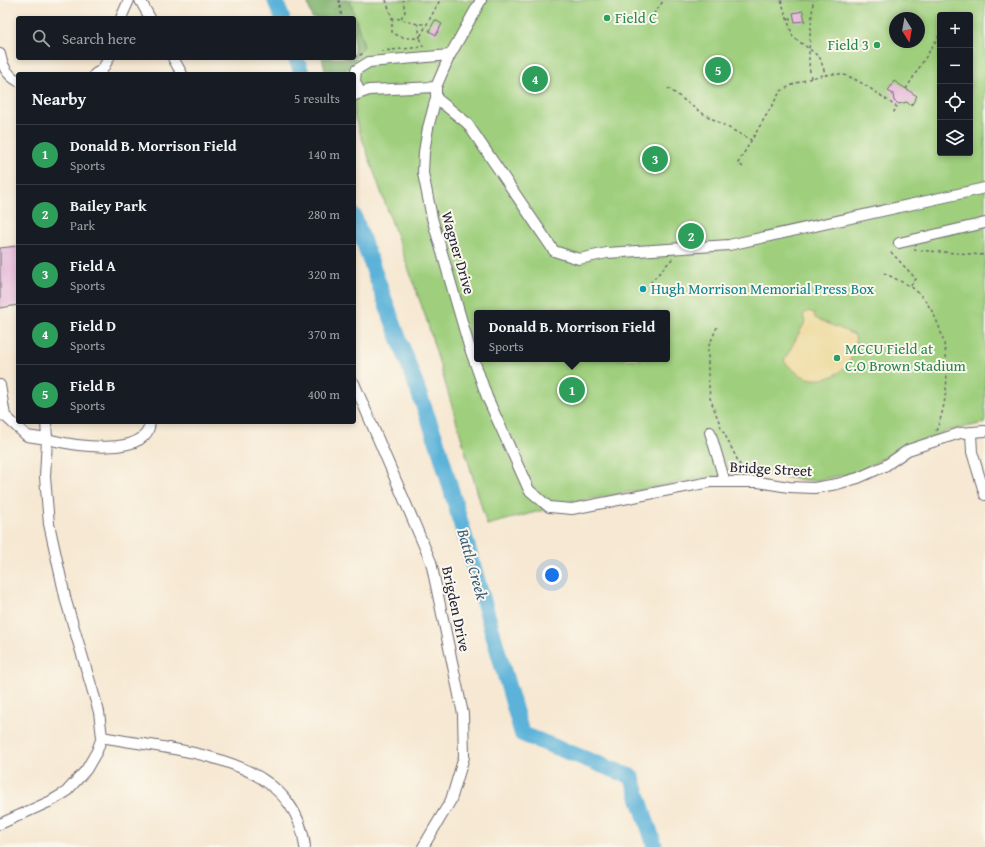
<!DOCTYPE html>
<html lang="en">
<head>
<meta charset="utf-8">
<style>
  :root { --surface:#171b24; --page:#242831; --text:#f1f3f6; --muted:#9ea1a6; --line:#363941; --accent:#1f6fb2 }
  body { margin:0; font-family:"Gentium Book Plus",serif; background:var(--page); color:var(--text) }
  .controls { position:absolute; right:12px; top:12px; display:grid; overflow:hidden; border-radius:4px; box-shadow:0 2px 6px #0003 }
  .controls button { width:36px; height:36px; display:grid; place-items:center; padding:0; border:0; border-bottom:1px solid var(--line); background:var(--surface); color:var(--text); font:20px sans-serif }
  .compass { position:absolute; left:889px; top:12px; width:36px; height:36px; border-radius:50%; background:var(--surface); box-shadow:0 2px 6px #0003; rotate:169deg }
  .you { position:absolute; left:552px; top:575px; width:14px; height:14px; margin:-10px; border:3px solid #fff; border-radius:50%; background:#1a73e8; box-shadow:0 0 0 6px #1a73e833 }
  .badge { display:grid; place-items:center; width:26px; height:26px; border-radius:50%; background:var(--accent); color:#fff; font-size:13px; font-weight:700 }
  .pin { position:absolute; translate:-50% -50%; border:2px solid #fff; box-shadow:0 1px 4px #0006 }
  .popup { position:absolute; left:474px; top:310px; width:196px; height:52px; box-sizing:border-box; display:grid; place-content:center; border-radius:4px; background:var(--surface); filter:drop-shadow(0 1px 3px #0005); font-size:13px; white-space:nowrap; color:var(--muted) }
  .popup b { font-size:15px; color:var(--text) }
  .popup::after { content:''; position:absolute; left:50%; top:100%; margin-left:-8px; border:8px solid transparent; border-top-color:var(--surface) }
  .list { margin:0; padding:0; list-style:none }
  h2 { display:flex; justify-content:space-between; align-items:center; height:52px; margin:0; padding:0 16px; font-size:17px }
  h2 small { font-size:13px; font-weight:400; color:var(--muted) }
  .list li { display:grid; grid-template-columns:26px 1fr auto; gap:12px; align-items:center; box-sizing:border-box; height:60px; padding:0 16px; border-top:1px solid var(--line) }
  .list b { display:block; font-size:15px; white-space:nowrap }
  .list p { margin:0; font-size:13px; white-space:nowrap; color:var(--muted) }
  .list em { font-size:13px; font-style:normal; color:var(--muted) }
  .icon { flex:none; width:22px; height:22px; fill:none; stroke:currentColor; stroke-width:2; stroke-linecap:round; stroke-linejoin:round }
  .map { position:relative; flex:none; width:985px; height:847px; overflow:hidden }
  .search { position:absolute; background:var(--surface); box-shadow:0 2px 6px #0003; left:16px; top:16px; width:340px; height:44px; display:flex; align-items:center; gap:10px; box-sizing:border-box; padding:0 14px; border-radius:4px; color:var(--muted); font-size:15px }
  .panel { position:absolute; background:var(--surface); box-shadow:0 2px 6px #0003; left:16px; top:72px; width:340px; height:352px; border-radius:4px }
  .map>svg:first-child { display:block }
  .green { fill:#9fcf7d; stroke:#60785c; fill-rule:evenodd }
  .forest { fill:#7fb26c; stroke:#506a54 }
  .sand { fill:#eeda9e; stroke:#887e6c }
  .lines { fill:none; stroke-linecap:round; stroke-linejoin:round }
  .river { stroke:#5cb2d9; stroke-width:16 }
  .building { fill:#e3b2d6 }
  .minor-casing { stroke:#6c6770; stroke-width:12 }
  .path { stroke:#6c6770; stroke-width:1.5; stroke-dasharray:3 3; stroke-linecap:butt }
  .minor { stroke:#fff; stroke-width:10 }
  .leisure-dot { fill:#2e9e5b; stroke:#fbf7ec; stroke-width:1.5 }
  .culture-dot { fill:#0f9aa8; stroke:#fbf7ec; stroke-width:1.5 }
  .labels { text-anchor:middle; stroke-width:4; stroke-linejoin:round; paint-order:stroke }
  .leisure-label { font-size:15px; fill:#27864d; stroke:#fbf7ec; text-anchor:start }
  .street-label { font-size:15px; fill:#22223b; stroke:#fbf7ec }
  .culture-label { font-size:15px; fill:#0d838f; stroke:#fbf7ec; text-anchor:start }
  .water-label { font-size:16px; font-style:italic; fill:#395c7a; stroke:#fbf7ec }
</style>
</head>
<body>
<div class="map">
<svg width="985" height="847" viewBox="0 0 985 847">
  <rect width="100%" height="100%" fill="#fbf7ec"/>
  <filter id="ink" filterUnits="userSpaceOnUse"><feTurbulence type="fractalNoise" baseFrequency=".025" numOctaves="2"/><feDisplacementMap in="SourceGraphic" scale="8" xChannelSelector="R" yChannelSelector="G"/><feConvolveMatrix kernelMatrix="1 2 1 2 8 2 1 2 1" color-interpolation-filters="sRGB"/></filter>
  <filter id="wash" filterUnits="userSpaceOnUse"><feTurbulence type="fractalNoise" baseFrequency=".012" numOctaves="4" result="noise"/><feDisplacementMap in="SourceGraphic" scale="16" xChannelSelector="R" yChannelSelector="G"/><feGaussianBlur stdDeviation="0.9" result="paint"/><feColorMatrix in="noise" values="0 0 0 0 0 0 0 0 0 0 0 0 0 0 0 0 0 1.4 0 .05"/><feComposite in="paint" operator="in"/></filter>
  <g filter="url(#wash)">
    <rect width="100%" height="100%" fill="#f6e8d2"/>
    <path class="green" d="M311,0H985V423L947,431L900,449L858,472L814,481L737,472L570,503L487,525L426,318L354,116V74H338L354,58V18ZM940,15H970V153H940ZM895,18H919V42H895ZM477,313H667V359H477Z"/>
    <path class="forest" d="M307,0H350L364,46L342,74H326L322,58H354V18H312Z"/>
    <path class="sand" d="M808,311L814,313L815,318L855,335C859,359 838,382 813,379C802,378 792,370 784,361L805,322L803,315Z"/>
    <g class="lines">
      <path class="river" d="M275,0L282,18
        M296,58L302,74
        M354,216L439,448L522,734L632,777L655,847"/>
    </g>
    <g id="blocks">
      <path class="building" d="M803,11L805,21L795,22L793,13Z
        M435,20L442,24L436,35L429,31Z
        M894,81L917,96L911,106L907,102L899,104L894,101L893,94L888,91Z
        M18,246V305L0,308V248Z"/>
    </g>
  </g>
  <g filter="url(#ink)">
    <use href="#blocks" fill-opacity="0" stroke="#6c6770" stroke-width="1"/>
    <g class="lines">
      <g class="minor-casing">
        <path id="minor" d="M140,0L150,18
          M481,0L449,57L436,87V98L428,128L424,152L423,173L432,218L469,346L487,397L529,490L549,507L572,509L710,482H758L789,487L814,488L837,484L858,478L885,466L908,450L960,433L985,431
          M121,18L129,0
          M0,54C2,66 7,75 18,81
          M173,58L182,74
          M95,74L102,70L109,58
          M360,93L355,81L356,70L369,62L450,55
          M355,95L369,90L436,87
          M436,98L467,123L554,251L579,259L607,253L729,245L985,188
          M899,243L985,223
          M354,383L431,562L463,714L464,757L451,800L423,847
          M0,385L5,416
          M0,415L5,416L27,436L47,439L45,477L49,524L66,601L99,712L102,737L97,751L86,770L66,792L51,801L0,824
          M46,422L47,439C70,445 148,459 150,422
          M710,432L725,482
          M971,433L972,452L985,495
          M102,737C173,751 295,753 305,847"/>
      </g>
      <path class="path" d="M339,0L342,18
        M386,0L392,18C403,18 412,25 423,24L425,27
        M781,0L793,37L812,51L820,58L826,76
        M392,18V32C398,37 412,40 420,37L418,24
        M401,18L405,12L403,0
        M650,19L664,0
        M788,19L794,18
        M423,47L420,37L440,0
        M381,51L423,47
        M354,57L365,53
        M351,58V59
        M811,78C806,53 812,26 813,0
        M668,88L700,112L751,140
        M906,89L940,34
        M743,167L738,163L780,92C791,83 830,70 844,75C861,80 882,97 897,107L893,113
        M914,250L985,255
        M891,252L916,279L910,286C934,303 945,336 947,365L962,362
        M884,273L910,286
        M650,283L673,258
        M717,327L708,348V374L710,398L721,427L744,473
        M936,431C945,409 947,389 947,365"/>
      <use href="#minor" class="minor"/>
    </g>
  </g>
  <g class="leisure-dot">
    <circle cx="607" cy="18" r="4"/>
    <circle cx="877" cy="45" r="4"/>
    <circle cx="837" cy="358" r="4"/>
  </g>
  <circle class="culture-dot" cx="643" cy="289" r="4"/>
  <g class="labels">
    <g class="leisure-label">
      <text x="615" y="23">Field C</text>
      <text x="869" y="50" text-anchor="end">Field 3</text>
      <text x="845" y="354">MCCU Field at<tspan x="845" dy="17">C.O Brown Stadium</tspan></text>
    </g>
    <g class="street-label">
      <text transform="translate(458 253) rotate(74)" y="5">Wagner Drive</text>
      <text transform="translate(771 469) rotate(3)" y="5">Bridge Street</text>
      <text transform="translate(456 609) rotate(78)" y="5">Brigden Drive</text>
    </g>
    <g class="culture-label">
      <text x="651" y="294">Hugh Morrison Memorial Press Box</text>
    </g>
    <g class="water-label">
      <text transform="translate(473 564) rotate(74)" y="6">Battle Creek</text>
    </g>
  </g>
</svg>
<div class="controls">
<button>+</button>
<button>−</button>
<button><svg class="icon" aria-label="locate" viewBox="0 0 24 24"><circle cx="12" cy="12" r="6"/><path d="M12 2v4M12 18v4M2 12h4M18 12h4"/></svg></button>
<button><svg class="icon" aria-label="layers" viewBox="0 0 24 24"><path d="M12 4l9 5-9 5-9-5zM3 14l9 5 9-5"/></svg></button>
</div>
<svg class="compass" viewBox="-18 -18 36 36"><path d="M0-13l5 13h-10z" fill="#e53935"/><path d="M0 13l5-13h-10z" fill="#9ea1a6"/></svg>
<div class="you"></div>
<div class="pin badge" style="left:572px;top:390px;background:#2e9e5b">1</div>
<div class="popup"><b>Donald B. Morrison Field</b>Sports</div>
<div class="pin badge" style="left:691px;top:236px;background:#2e9e5b">2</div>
<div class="pin badge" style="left:655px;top:159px;background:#2e9e5b">3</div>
<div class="pin badge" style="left:535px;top:79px;background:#2e9e5b">4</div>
<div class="pin badge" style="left:718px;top:70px;background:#2e9e5b">5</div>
<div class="search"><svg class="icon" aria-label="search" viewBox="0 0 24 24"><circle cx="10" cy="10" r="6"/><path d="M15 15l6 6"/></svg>Search here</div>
<section class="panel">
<h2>Nearby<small>5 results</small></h2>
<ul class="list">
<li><span class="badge" style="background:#2e9e5b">1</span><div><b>Donald B. Morrison Field</b><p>Sports</p></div><em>140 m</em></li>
<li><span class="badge" style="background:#2e9e5b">2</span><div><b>Bailey Park</b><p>Park</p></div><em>280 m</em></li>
<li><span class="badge" style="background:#2e9e5b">3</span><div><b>Field A</b><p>Sports</p></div><em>320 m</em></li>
<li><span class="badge" style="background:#2e9e5b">4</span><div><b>Field D</b><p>Sports</p></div><em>370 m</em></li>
<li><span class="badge" style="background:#2e9e5b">5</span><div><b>Field B</b><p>Sports</p></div><em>400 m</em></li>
</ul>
</section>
</div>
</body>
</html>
